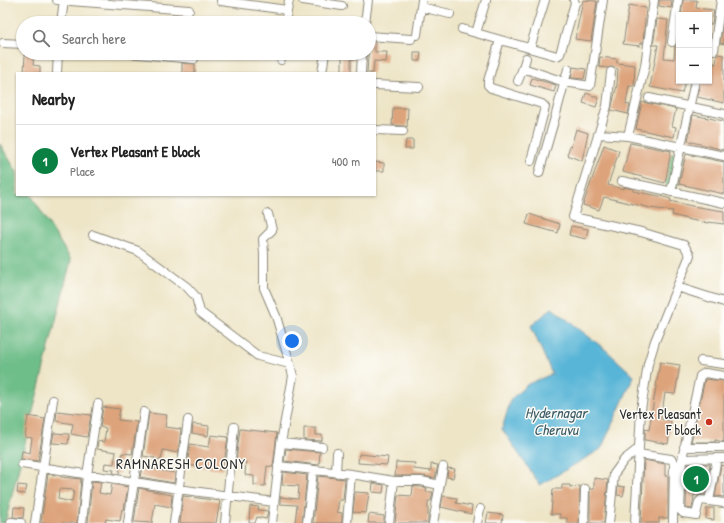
<!DOCTYPE html>
<html lang="en">
<head>
<meta charset="utf-8">
<style>
  :root { --surface:#fff; --page:#f6f6f6; --text:#222; --muted:#767676; --line:#e0e0e0; --accent:#0b8043 }
  body { margin:0; font-family:"Patrick Hand",sans-serif; background:var(--page); color:var(--text) }
  .controls { position:absolute; right:12px; top:12px; display:grid; overflow:hidden; border-radius:0px; box-shadow:0 1px 3px #0004 }
  .controls button { width:36px; height:36px; display:grid; place-items:center; padding:0; border:0; border-bottom:1px solid var(--line); background:var(--surface); color:var(--text); font:20px sans-serif }
  .you { position:absolute; left:292px; top:341px; width:14px; height:14px; margin:-10px; border:3px solid #fff; border-radius:50%; background:#1a73e8; box-shadow:0 0 0 6px #1a73e833 }
  .badge { display:grid; place-items:center; width:26px; height:26px; border-radius:50%; background:var(--accent); color:#fff; font-size:13px; font-weight:700 }
  .pin { position:absolute; translate:-50% -50%; border:2px solid #fff; box-shadow:0 1px 4px #0006 }
  .list { margin:0; padding:0; list-style:none }
  h2 { display:flex; justify-content:space-between; align-items:center; height:52px; margin:0; padding:0 16px; font-size:17px }
  h2 small { font-size:13px; font-weight:400; color:var(--muted) }
  .list li { display:grid; grid-template-columns:26px 1fr auto; gap:12px; align-items:center; box-sizing:border-box; height:72px; padding:0 16px; border-top:1px solid var(--line) }
  .list b { display:block; font-size:15px; white-space:nowrap }
  .list p { margin:0; font-size:13px; white-space:nowrap; color:var(--muted) }
  .list em { font-size:13px; font-style:normal; color:var(--muted) }
  .icon { flex:none; width:22px; height:22px; fill:none; stroke:currentColor; stroke-width:2; stroke-linecap:round; stroke-linejoin:round }
  .map { position:relative; flex:none; width:724px; height:523px; overflow:hidden }
  .search { position:absolute; background:var(--surface); box-shadow:0 1px 3px #0004; left:16px; top:16px; width:360px; height:44px; display:flex; align-items:center; gap:10px; box-sizing:border-box; padding:0 14px; border-radius:22px; color:var(--muted); font-size:15px }
  .panel { position:absolute; background:var(--surface); box-shadow:0 1px 3px #0004; left:16px; top:72px; width:360px; height:124px; border-radius:0px }
  .map>svg:first-child { display:block }
  .green { fill:#88dfa3; stroke:#5a8567 }
  .forest { fill:#6ebe89; stroke:#4c745a }
  .water { fill:#59b5d7; stroke:#427081 }
  .building { fill:#dda37a; fill-rule:evenodd }
  .lines { fill:none; stroke-linecap:round; stroke-linejoin:round }
  .minor-casing { stroke:#8c8879; stroke-width:10 }
  .minor { stroke:#fff; stroke-width:8 }
  .poi-dot { fill:#c8321e; stroke:#fdfcf7; stroke-width:1.5 }
  .labels { text-anchor:middle; stroke-width:3; stroke-linejoin:round; paint-order:stroke }
  .poi-label { font-size:14px; fill:#2b2b2b; stroke:#fdfcf7; text-anchor:end }
  .water-label { font-size:15px; font-style:italic; fill:#3b5b67; stroke:#fdfcf7 }
  .neighbourhood-label { font-size:15px; letter-spacing:1px; fill:#2b2b2b; stroke:#fdfcf7 }
</style>
</head>
<body>
<div class="map">
<svg width="724" height="523" viewBox="0 0 724 523">
  <rect width="100%" height="100%" fill="#fdfcf7"/>
  <filter id="ink" filterUnits="userSpaceOnUse"><feTurbulence type="fractalNoise" baseFrequency=".025" numOctaves="2"/><feDisplacementMap in="SourceGraphic" scale="8" xChannelSelector="R" yChannelSelector="G"/><feConvolveMatrix kernelMatrix="1 2 1 2 8 2 1 2 1" color-interpolation-filters="sRGB"/></filter>
  <filter id="wash" filterUnits="userSpaceOnUse"><feTurbulence type="fractalNoise" baseFrequency=".012" numOctaves="4" result="noise"/><feDisplacementMap in="SourceGraphic" scale="16" xChannelSelector="R" yChannelSelector="G"/><feGaussianBlur stdDeviation="0.9" result="paint"/><feColorMatrix in="noise" values="0 0 0 0 0 0 0 0 0 0 0 0 0 0 0 0 0 1.4 0 .05"/><feComposite in="paint" operator="in"/></filter>
  <g filter="url(#wash)">
    <rect width="100%" height="100%" fill="#eee5c7"/>
    <path class="green" d="M672,153L684,155L677,187L666,185Z"/>
    <path class="forest" d="M0,144L17,172V195H31L71,260L5,523H0Z"/>
    <path class="water" d="M552,308L606,350L634,376L601,449L540,485L502,429L511,399L528,384L552,374L531,326Z"/>
    <g id="blocks">
      <path class="building" d="M583,0L597,1L591,41L575,39Z
        M659,0H672L671,8L659,6Z
        M683,0H697L696,8L714,10L712,24H709V15H681Z
        M629,5L646,8L643,43H640V46L623,44Z
        M724,18V44L720,43Z
        M657,19L668,20L664,58L674,59L675,46L679,45V81H685L682,93L650,87L658,45H653Z
        M369,42H375V52H387L386,62L374,61L373,73H367Z
        M414,52H421L420,61H414Z
        M25,53H34L33,65L40,66V73H24Z
        M342,53H356V59H351V73H342Z
        M717,54L724,55V103L697,97L700,81H709V62L716,64Z
        M600,57L617,59V63L635,65L634,86H629L626,104L630,105L628,114L611,110L617,85L618,69L611,67L608,68L599,67Z
        M182,63L195,64V73H182Z
        M573,67L586,69L584,79L571,78Z
        M532,78L556,85L554,92L530,85Z
        M586,93L599,98L596,107L583,103Z
        M642,102L676,109L672,126L676,127L674,137L636,129Z
        M393,108H408L407,127L403,126L392,125Z
        M693,115L724,121V150L688,141Z
        M576,129L588,133L582,161L567,155L570,146L571,147Z
        M406,140H413V149H405Z
        M630,143L671,151L665,183L623,172Z
        M604,145L619,151L608,185L624,189V187L633,189V191L660,196L671,199L670,201L692,206L724,211V224L708,222V223L691,220L672,215L673,211L650,208L604,197L599,210L583,205Z
        M686,154L724,162V194L679,184Z
        M375,162L384,163V171H375Z
        M529,214L560,224L558,233L526,224Z
        M571,226L588,229L586,239L569,235Z
        M660,362L680,365L675,394L665,393L661,419L671,421L668,444L645,440V429L649,430Z
        M705,379L724,381V442L715,440V442H691Z
        M103,407L120,409L118,420L137,422L132,454L122,453L119,474L113,473L114,470L104,469L105,463L114,464L116,452L97,449L98,441L104,442L106,428L100,427Z
        M57,411L91,415L87,437L71,434L73,424L56,421Z
        M149,413L167,415L165,427L181,429L178,453L163,450L161,460L155,459V458L143,456Z
        M28,416L45,419L38,461L21,459L22,451L30,453L32,438L25,437Z
        M193,424L209,426L208,436L192,433Z
        M304,428H316V435H322V441L304,440Z
        M240,429L277,433L273,467L267,466L265,486L254,485V476L245,475L246,462L236,460Z
        M54,433L69,434L68,444L52,443Z
        M211,435L228,437L223,470L187,465L190,444L209,447Z
        M286,449L320,452L319,465L284,461Z
        M359,454L388,457L387,465L358,463Z
        M644,460L665,464V476H668V518H659V523H641Z
        M396,462L415,463L414,469L431,471V464L438,465L435,478L421,476H395Z
        M687,464H710L705,495H694L692,509L686,508Z
        M721,465L724,466V497L715,496Z
        M142,467L175,473L174,483L140,477Z
        M448,468L455,469L453,478L447,477Z
        M283,472L307,475L302,523H295L297,505L280,504V497L298,499L299,486L282,485Z
        M48,474L61,476V477L81,479L77,523H41ZM59,489L74,490L72,502L58,499Z
        M318,476L345,479L343,500H339L337,512L342,513V523H313Z
        M594,478L608,480L604,523H590V489H594Z
        M92,481L101,482L99,493L110,495L112,484L128,487L124,509H122L120,521L106,519L105,523H88Z
        M373,483L384,485L383,493L372,492Z
        M18,485L27,486L25,494L17,493Z
        M562,485H570V487L580,486L579,523H567V518H560V514H551L553,489H562Z
        M413,486L427,488L426,492H433L431,501H428V523H395L398,495L412,496Z
        M618,486L625,487L623,496L617,495Z
        M139,488L172,495L171,507L155,504L152,523L134,522Z
        M355,492L369,493L366,513L353,512Z
        M183,496L220,501L216,523H180Z
        M443,496L457,498L456,503L472,506L471,514L441,507Z
        M250,506L259,507L258,510L268,511L266,519L257,517L255,523H249Z
        M14,507L24,508L23,518L13,517Z
        M707,508H714V520L706,519Z
        M488,513L503,515L502,523H486Z
        M369,514L384,516V523H368Z"/>
    </g>
  </g>
  <g filter="url(#ink)">
    <use href="#blocks" fill-opacity="0" stroke="#8c8879" stroke-width="1"/>
    <g class="lines">
      <g class="minor-casing">
        <path id="minor" d="M57,0L189,10
          M303,0L342,6
          M486,0L476,33L557,56L560,54L575,3L574,0
          M221,1L287,10
          M421,7L450,14
          M61,23L64,0
          M285,23L289,0
          M365,23L368,0
          M462,29L476,33
          M417,35L422,0
          M369,36L411,39
          M500,40L488,81V85L491,88L542,104L545,107L531,161
          M672,42L678,0
          M3,43L23,44
          M530,48L545,0
          M714,50L721,0
          M127,53L194,59
          M281,60L282,53
          M523,68L526,58
          M611,72L607,106L573,217L641,232L684,245L690,255L655,341L648,364L641,410L635,523
          M57,73L58,53
          M322,73L325,53
          M361,73L362,53
          M518,81L523,68L564,82L590,86L603,0
          M375,85L419,87
          M649,98L724,114
          M375,130L403,131
          M598,134L628,136L724,156
          M628,136L645,66L654,0
          M539,173L556,114L568,69
          M622,181L724,203
          M671,192L695,81
          M268,214L272,230L263,239L264,254V288L276,316L290,364
          M93,235L138,251L187,287L196,297L200,312L258,356L290,364L293,376L281,443L272,523
          M677,287L724,302
          M701,361L724,364
          M724,376L705,373L700,376L682,459L680,510L683,513L696,515L699,502L701,500L724,503
          M281,443L322,447
          M684,447H724
          M638,454L671,459L674,462L673,523
          M682,459L724,458
          M22,464L178,489L274,502
          M278,466L351,474L394,481H421L440,485
          M336,473L337,453
          M709,501L717,458
          M11,522L21,523
          M35,523L53,400
          M82,523L87,475L98,404
          M128,523L144,412
          M174,523L188,420
          M225,523L234,427
          M307,523L313,470
          M347,523L351,474
          M389,523L394,481
          M433,523L443,467
          M477,523L480,509
          M584,523L585,489
          M609,523L614,474L624,460L638,449"/>
      </g>
      <use href="#minor" class="minor"/>
    </g>
  </g>
  <circle class="poi-dot" cx="709" cy="422" r="4"/>
  <g class="labels">
    <g class="poi-label">
      <text x="701" y="419">Vertex Pleasant<tspan x="701" dy="16">F block</tspan></text>
    </g>
    <g class="water-label">
      <text x="556" y="418">Hydernagar<tspan x="556" dy="17">Cheruvu</tspan></text>
    </g>
    <g class="neighbourhood-label">
      <text x="181" y="469">RAMNARESH COLONY</text>
    </g>
  </g>
</svg>
<div class="controls">
<button>+</button>
<button>−</button>
</div>
<div class="you"></div>
<div class="pin badge" style="left:696px;top:479px">1</div>
<div class="search"><svg class="icon" aria-label="search" viewBox="0 0 24 24"><circle cx="10" cy="10" r="6"/><path d="M15 15l6 6"/></svg>Search here</div>
<section class="panel">
<h2>Nearby<small></small></h2>
<ul class="list">
<li><span class="badge">1</span><div><b>Vertex Pleasant E block</b><p>Place</p></div><em>400 m</em></li>
</ul>
</section>
</div>
</body>
</html>
